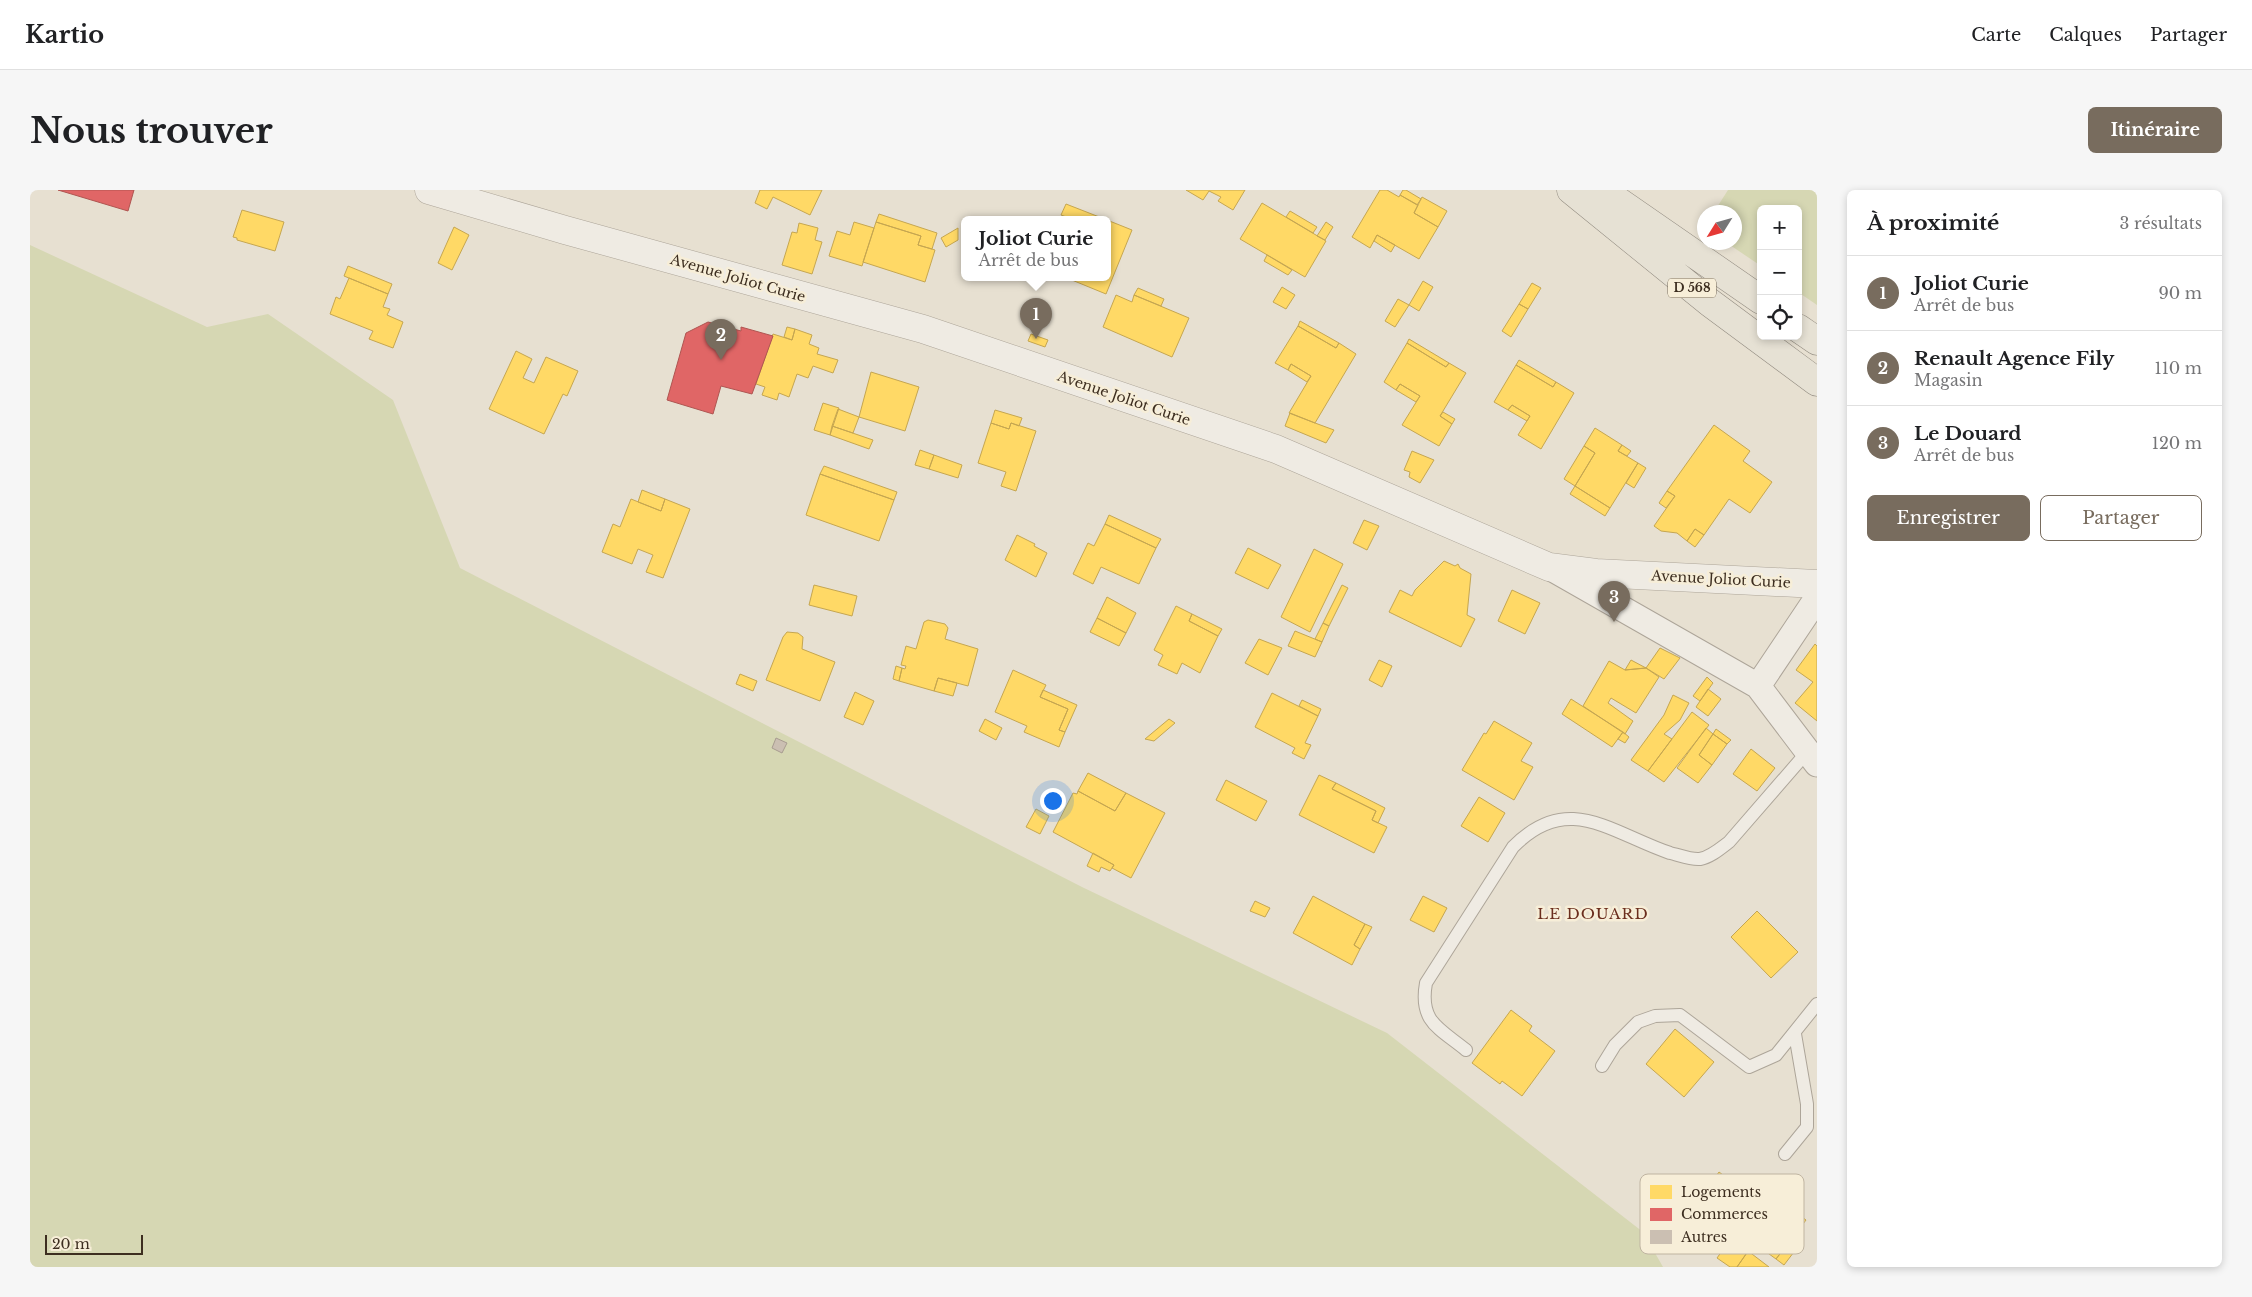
<!DOCTYPE html>
<html lang="fr">
<head>
<meta charset="utf-8">
<style>
  :root { --surface:#fff; --page:#f6f6f6; --text:#202124; --muted:#757577; --line:#e0e0e0; --accent:#786c5e }
  body { margin:0; font-family:"Libre Baskerville",serif; background:var(--page); color:var(--text) }
  .controls { position:absolute; right:15px; top:15px; display:grid; overflow:hidden; border-radius:8px; box-shadow:0 2px 8px #0003 }
  .controls button { width:45px; height:45px; display:grid; place-items:center; padding:0; border:0; border-bottom:1px solid var(--line); background:var(--surface); color:var(--text); font:25px sans-serif }
  .compass { position:absolute; left:1667px; top:15px; width:45px; height:45px; border-radius:50%; background:var(--surface); box-shadow:0 2px 8px #0003; rotate:233deg }
  .scale { position:absolute; left:15px; bottom:12px; width:98px; box-sizing:border-box; padding-left:5px; border:2px solid #3d2e20; border-top:0; font-size:14px; line-height:18px; white-space:nowrap; color:#3d2e20; -webkit-text-stroke:4px #f7eed8; paint-order:stroke }
  .you { position:absolute; left:1022px; top:610px; width:18px; height:18px; margin:-12px; border:4px solid #fff; border-radius:50%; background:#1a73e8; box-shadow:0 0 0 8px #1a73e833 }
  .badge { display:grid; place-items:center; width:32px; height:32px; border-radius:50%; background:var(--accent); color:#fff; font-size:16px; font-weight:700 }
  .pin { position:absolute; translate:-50% -41px; filter:drop-shadow(0 1px 2px #0008) }
  .pin::after { content:''; position:absolute; top:26px; width:18px; height:15px; background:inherit; clip-path:polygon(0 0,100% 0,50% 100%) }
  .popup { position:absolute; left:931px; top:26px; width:150px; height:65px; box-sizing:border-box; display:grid; place-content:center; border-radius:8px; background:var(--surface); filter:drop-shadow(0 1px 4px #0005); font-size:16px; white-space:nowrap; color:var(--muted) }
  .popup b { font-size:19px; color:var(--text) }
  .popup::after { content:''; position:absolute; left:50%; top:100%; margin-left:-10px; border:10px solid transparent; border-top-color:var(--surface) }
  .list { margin:0; padding:0; list-style:none }
  h2 { display:flex; justify-content:space-between; align-items:center; height:65px; margin:0; padding:0 20px; font-size:21px }
  h2 small { font-size:16px; font-weight:400; color:var(--muted) }
  .list li { display:grid; grid-template-columns:32px 1fr auto; gap:15px; align-items:center; box-sizing:border-box; height:75px; padding:0 20px; border-top:1px solid var(--line) }
  .list b { display:block; font-size:19px; white-space:nowrap }
  .list p { margin:0; font-size:16px; white-space:nowrap; color:var(--muted) }
  .list em { font-size:16px; font-style:normal; color:var(--muted) }
  .actions { display:flex; gap:10px; padding:15px 20px }
  .actions a { flex:1; padding:11px 0; border:1px solid var(--accent); border-radius:8px; text-align:center; font-size:18px; color:var(--accent) }
  .actions .main { background:var(--accent); color:#fff }
  .icon { flex:none; width:28px; height:28px; fill:none; stroke:currentColor; stroke-width:2; stroke-linecap:round; stroke-linejoin:round }
  .map { position:relative; flex:none; width:1787px; height:1077px; overflow:hidden; border-radius:8px }
  header { display:flex; align-items:center; gap:30px; box-sizing:border-box; height:70px; padding:0 25px; background:var(--surface); border-bottom:1px solid var(--line) }
  header strong { font-size:24px }
  nav { display:flex; gap:28px; margin-inline-start:auto; font-size:18px }
  .intro { display:flex; align-items:center; justify-content:space-between; box-sizing:border-box; height:120px; padding:0 30px }
  h1 { margin:0; font-size:35px }
  .button { padding:12px 22px; border-radius:8px; background:var(--accent); color:#fff; font-size:18px; font-weight:700 }
  main { display:flex; gap:30px; padding:0 30px }
  aside { flex:1; background:var(--surface); border-radius:8px; box-shadow:0 2px 8px #0003 }
  .map>svg:first-child { display:block }
  .green { fill:#d6d7b3 }
  .homes { fill:#ffd966; stroke:#c5a651 }
  .shops { fill:#e06666; stroke:#af5551 }
  .building { fill:#cbbfb2; stroke:#a89c90 }
  .lines { fill:none; stroke-linecap:round; stroke-linejoin:round }
  .service-casing { stroke:#ada599; stroke-width:14 }
  .minor-casing { stroke:#ada599; stroke-width:27 }
  .tertiary-casing { stroke:#ada599; stroke-width:29 }
  .primary-casing { stroke:#928b80; stroke-width:29 }
  .service { stroke:#efebe3; stroke-width:12 }
  .minor { stroke:#efebe3; stroke-width:25 }
  .tertiary { stroke:#efebe3; stroke-width:28 }
  .primary { stroke:#e6e1d4; stroke-width:28 }
  .labels { text-anchor:middle; stroke-width:5; stroke-linejoin:round; paint-order:stroke }
  .shield { fill:#f7eed8; stroke:#756857; stroke-width:1 }
  .shield-label { font-size:12px; font-weight:bold; fill:#3d2e20 }
  .street-label { font-size:14px; fill:#3d2e20; stroke:#f7eed8 }
  .neighbourhood-label { font-size:15px; letter-spacing:1px; fill:#6b2e1e; stroke:#f7eed8 }
  .key { fill:#f7eed8; stroke:#bfb4a1; stroke-width:1 }
  .key-label { font-size:14px; fill:#3d2e20 }
</style>
</head>
<body>
<header>
<strong>Kartio</strong>
<nav><a>Carte</a><a>Calques</a><a>Partager</a></nav>
</header>
<div class="intro"><h1>Nous trouver</h1><a class="button">Itinéraire</a></div>
<main>
<div class="map">
<svg width="1787" height="1077" viewBox="0 0 1787 1077">
  <rect width="100%" height="100%" fill="#e7e0d1"/>
  <path class="green" d="M1698,0H1787V115L1768,102V19H1731V76L1697,53L1704,52V22H1684Z
    M0,55L177,137L238,124L363,210L430,378L1052,697L1357,843L1613,1042L1633,1077H0Z"/>
  <path class="homes" d="M730,0H792L780,25L743,7L737,19L725,13Z
    M1156,0H1215L1203,20L1188,11L1191,7L1179,1L1173,10Z
    M1350,0H1357L1369,7L1370,5L1388,15L1384,23L1408,37L1389,69L1347,45L1340,58L1322,47Z
    M1376,0L1391,9L1387,15L1370,5L1373,0Z
    M1392,7L1417,21L1408,37L1384,23Z
    M1232,13L1296,51L1275,87L1210,49Z
    M1036,14L1077,30H1038L1039,28L1031,25Z
    M212,20L254,32L245,61L207,50V48L203,47Z
    M1260,21L1287,37L1283,43L1256,27Z
    M849,24L907,43L902,59L888,55L891,46L846,32Z
    M1077,30L1102,40L1076,104L1037,88H1077Z
    M824,32L844,38L832,76L799,66L807,41L820,45Z
    M846,32L891,46L888,55L905,60L895,92L833,72Z
    M1296,32L1303,37L1295,50L1287,46Z
    M769,33L788,38L785,50L792,52L782,84L752,75L762,42L767,43Z
    M424,37L439,45L422,80L408,73Z
    M928,38V50L916,57L911,48Z
    M1347,45L1365,55L1361,62L1344,51Z
    M1237,65L1262,80L1258,85L1234,71Z
    M318,76L362,94L358,104L314,86Z
    M319,88L358,104L353,117L360,119L357,125L373,132L363,158L339,149L343,141L300,124L306,107L310,109Z
    M1393,91L1403,97L1389,121L1379,115Z
    M1502,93L1511,98L1498,119L1489,114Z
    M1252,97L1265,105L1256,119L1243,112Z
    M1108,98L1134,109L1131,116L1104,105Z
    M1086,105L1102,112L1104,105L1159,128L1142,167L1073,137Z
    M1368,109L1379,115L1365,137L1355,131Z
    M1489,114L1498,119L1481,147L1472,141Z
    M1270,131L1309,153L1306,158L1268,136Z
    M1268,136L1306,158L1309,153L1326,164L1285,233L1259,223L1281,186L1261,174L1258,180L1245,173Z
    M757,137L765,139L762,150L754,147Z
    M765,139L782,145L779,154L789,158L787,164L808,170L803,183L783,176L778,188L767,184L759,207L749,203L747,210L732,205L735,197L726,194L743,144L762,150Z
    M1001,144L1018,150L1015,157L998,151Z
    M1379,149L1419,173L1416,177L1377,153Z
    M1377,153L1416,177L1419,173L1436,183L1410,226L1422,234L1409,256L1372,235L1390,206L1370,194L1366,200L1354,192Z
    M486,161L502,169L493,188L504,193L516,167L548,181L537,206L533,204L514,244L459,219Z
    M1489,170L1526,192L1523,197L1486,175Z
    M1261,174L1281,186L1277,192L1258,180Z
    M1486,175L1523,197L1526,192L1544,203L1511,259L1488,245L1500,226L1482,215L1478,220L1464,212Z
    M841,182L889,197L875,241L829,227Z
    M1370,194L1390,206L1386,212L1366,200Z
    M793,213L809,218L800,245L784,240Z
    M1482,215L1500,226L1497,231L1478,220Z
    M808,219L829,227L823,243L802,236Z
    M965,220L992,228L989,236L981,233L979,239L961,233Z
    M1413,222L1425,229L1422,234L1410,226Z
    M1260,223L1285,233L1304,240L1296,253L1255,236Z
    M961,233L979,239L981,233L1006,241L986,301L971,296L976,282L948,273Z
    M1684,235L1720,261L1713,271L1742,292L1720,323L1699,309L1674,345L1665,339L1657,351L1647,343L1631,341L1624,336L1645,306L1637,301Z
    M802,236L843,250L839,259L800,245Z
    M1565,238L1592,255L1588,261L1608,273L1580,318L1545,296L1565,263L1554,256Z
    M1592,255L1601,261L1597,266L1588,261Z
    M1554,256L1565,263L1545,296L1534,289Z
    M890,260L904,265L899,279L885,275Z
    M1382,261L1404,270L1390,293L1379,287L1380,282L1374,280Z
    M904,265L932,275L928,288L899,279Z
    M1608,273L1616,278L1604,298L1596,293Z
    M794,276L867,302L864,310L790,284Z
    M790,284L864,310L849,351L776,325Z
    M1545,296L1580,318L1575,326L1540,304Z
    M612,300L635,309L631,321L608,312Z
    M1637,301L1645,306L1636,318L1629,313Z
    M601,309L631,321L635,309L660,319L633,388L616,382L623,365L608,359L602,374L572,362L583,334L590,337Z
    M1079,325L1131,349L1126,358L1075,334Z
    M1334,330L1349,336L1337,360L1323,353Z
    M1075,334L1126,358L1109,394L1071,377L1063,394L1043,384L1058,353L1064,356Z
    M1665,339L1674,345L1665,357L1657,351Z
    M987,345L1005,354L1004,356L1017,363L1006,387L975,370Z
    M1218,358L1251,375L1238,399L1205,383Z
    M1284,359L1313,374L1280,442L1251,427Z
    M1414,371L1425,376L1428,374L1430,378L1441,384L1437,425L1445,429L1431,457L1359,422L1370,400L1382,406L1385,400Z
    M784,395L827,406L822,426L779,415Z
    M1312,395L1318,398L1299,436L1293,433Z
    M1482,400L1510,413L1495,444L1468,431Z
    M1077,407L1106,423L1096,443L1067,428Z
    M1146,416L1162,424L1159,431L1188,446L1170,483L1152,473L1147,484L1128,475L1133,465L1124,460Z
    M1162,424L1192,439L1188,446L1159,431Z
    M1067,428L1096,443L1089,456L1060,442Z
    M898,430L915,434L918,438L915,449L948,459L938,496L908,488L904,501L869,491L872,478L875,479L876,476L871,475L876,456L886,459L894,432Z
    M1293,433L1299,436L1292,452L1285,449Z
    M1265,441L1292,452L1285,467L1258,456Z
    M757,442L768,443L773,447L772,459L805,472L790,511L736,490L753,447Z
    M1229,449L1252,458L1238,485L1215,473Z
    M1785,454L1787,456V531L1765,513L1783,492L1766,480Z
    M1630,458L1650,468L1634,489L1616,478Z
    M1349,470L1362,476L1352,497L1339,490Z
    M1601,470L1616,478L1595,480Z
    M1579,471L1595,480L1616,478L1629,487L1606,523L1581,508L1578,513L1603,531L1595,544L1553,516Z
    M866,476L872,478L869,491L863,489Z
    M983,480L1016,495L1010,507L1038,519L1029,540L1035,542L1029,557L994,542L997,536L965,522Z
    M710,484L727,491L723,501L706,494Z
    M1677,487L1683,493L1670,511L1663,506Z
    M908,488L927,493L923,506L904,501Z
    M1678,499L1691,509L1678,526L1666,517Z
    M1013,500L1047,515L1035,542L1029,540L1038,519L1010,507Z
    M825,502L844,511L833,535L814,527Z
    M1242,503L1288,526L1275,553L1281,555L1274,569L1262,563L1265,558L1225,537Z
    M1643,505L1659,513L1650,530L1634,544L1642,549L1618,581L1601,570L1634,525Z
    M1541,509L1593,542L1582,557L1532,524Z
    M1272,510L1291,519L1288,526L1269,516Z
    M1662,522L1679,535L1634,592L1618,581Z
    M955,529L972,538L966,550L949,541Z
    M1139,529L1145,533L1124,551L1115,549Z
    M1464,531L1502,553L1491,571L1503,577L1484,610L1432,580L1454,543L1456,544Z
    M1676,538L1683,544L1669,565L1682,575L1668,593L1647,578Z
    M1686,539L1701,550L1697,554L1683,544Z
    M1593,542L1599,547L1595,553L1588,549Z
    M1683,544L1697,554L1682,575L1669,565Z
    M1721,559L1745,578L1727,601L1703,584Z
    M1058,583L1096,603L1085,621L1048,601Z
    M1289,585L1306,593L1302,599L1346,621L1342,630L1357,637L1344,663L1269,625Z
    M1196,590L1237,611L1226,631L1186,610Z
    M1306,593L1355,618L1348,633L1342,630L1346,621L1302,599Z
    M1048,601L1085,621L1096,603L1135,623L1101,688L1082,678L1084,675L1023,642L1043,603L1047,604Z
    M1449,607L1475,623L1458,652L1431,636Z
    M1006,619L1019,626L1010,644L996,637Z
    M1063,663L1084,675L1080,681L1071,677L1069,682L1057,676Z
    M1283,706L1335,734L1324,755L1330,759L1322,775L1263,743Z
    M1393,706L1417,718L1404,742L1380,730Z
    M1225,711L1240,718L1235,727L1220,721Z
    M1727,721L1768,762L1741,788L1701,747Z
    M1335,734L1342,737L1330,759L1324,755Z
    M1481,820L1502,836L1499,841L1525,861L1492,906L1472,891L1470,894L1442,873Z
    M1645,839L1684,872L1654,907L1616,874Z
    M1689,982L1728,1011L1704,1044L1665,1014Z
    M1712,993L1731,1008L1728,1011L1709,997Z
    M1731,1008L1770,1038L1746,1069L1724,1053L1707,1077H1700L1687,1068L1699,1051L1711,1060L1719,1049L1707,1040Z
    M1756,1015L1776,1030L1770,1038L1751,1023Z
    M1652,1017L1668,1030L1655,1048L1638,1035Z
    M1759,1052L1767,1058L1754,1075L1746,1069Z
    M1718,1061L1739,1077H1707Z"/>
  <path class="shops" d="M28,0H104L98,21Z
    M678,132L711,141V137L743,146L722,204L691,196L683,224L637,210L656,143Z"/>
  <path class="building" d="M746,548L757,553L752,563L742,558Z"/>
  <g class="lines">
    <g class="service-casing">
      <path id="service" d="M1436,860C1409,838 1389,832 1396,793L1483,657C1538,601 1581,643 1640,663C1649,665 1661,670 1670,669C1681,667 1691,658 1699,652L1778,561
        M1572,876L1585,855L1608,832L1625,826L1650,825L1719,877L1746,865L1787,814
        M1755,964L1777,937V914L1765,844"/>
    </g>
    <g class="minor-casing">
      <path id="minor" d="M1521,378L1728,496L1787,574
        M1728,496L1787,408"/>
    </g>
    <g class="tertiary-casing">
      <path id="tertiary" d="M399,0L535,40L893,139L1246,259L1519,377L1566,383L1787,394"/>
    </g>
    <g class="primary-casing">
      <path id="primary" d="M1541,0L1679,112L1787,192
        M1572,0L1731,110
        M1768,138L1787,151"/>
    </g>
    <use href="#service" class="service"/>
    <use href="#minor" class="minor"/>
    <use href="#tertiary" class="tertiary"/>
    <use href="#primary" class="primary"/>
  </g>
  <g class="labels">
    <rect class="shield" x="1638" y="88.5" width="48" height="19" rx="4"/>
    <g class="shield-label">
      <text x="1662" y="102">D 568</text>
    </g>
    <g class="street-label">
      <text transform="translate(708 88) rotate(16)" y="5">Avenue Joliot Curie</text>
      <text transform="translate(1094 208) rotate(19)" y="5">Avenue Joliot Curie</text>
      <text transform="translate(1691 389) rotate(3)" y="5">Avenue Joliot Curie</text>
    </g>
    <g class="neighbourhood-label">
      <text x="1563" y="729">LE DOUARD</text>
    </g>
  </g>
  <rect x="1610" y="984" width="164" height="80" rx="8" class="key"/>
  <rect x="1620" y="995" width="22" height="14" fill="#ffd966"/>
  <rect x="1620" y="1018" width="22" height="13" fill="#e06666"/>
  <rect x="1620" y="1040" width="22" height="14" fill="#cbbfb2"/>
  <g class="key-label">
    <text x="1651" y="1007">Logements</text>
    <text x="1651" y="1029">Commerces</text>
    <text x="1651" y="1052">Autres</text>
  </g>
</svg>
<div class="controls">
<button>+</button>
<button>−</button>
<button><svg class="icon" aria-label="locate" viewBox="0 0 24 24"><circle cx="12" cy="12" r="6"/><path d="M12 2v4M12 18v4M2 12h4M18 12h4"/></svg></button>
</div>
<svg class="compass" viewBox="-18 -18 36 36"><path d="M0-13l5 13h-10z" fill="#e53935"/><path d="M0 13l5-13h-10z" fill="#757577"/></svg>
<div class="scale">20 m</div>
<div class="you"></div>
<div class="pin badge" style="left:1006px;top:149px">1</div>
<div class="popup"><b>Joliot Curie</b>Arrêt de bus</div>
<div class="pin badge" style="left:691px;top:170px">2</div>
<div class="pin badge" style="left:1584px;top:432px">3</div>
</div>
<aside>
<h2>À proximité<small>3 résultats</small></h2>
<ul class="list">
<li><span class="badge">1</span><div><b>Joliot Curie</b><p>Arrêt de bus</p></div><em>90 m</em></li>
<li><span class="badge">2</span><div><b>Renault Agence Fily</b><p>Magasin</p></div><em>110 m</em></li>
<li><span class="badge">3</span><div><b>Le Douard</b><p>Arrêt de bus</p></div><em>120 m</em></li>
</ul>
<div class="actions"><a class="main">Enregistrer</a><a>Partager</a></div>
</aside>
</main>
</body>
</html>
